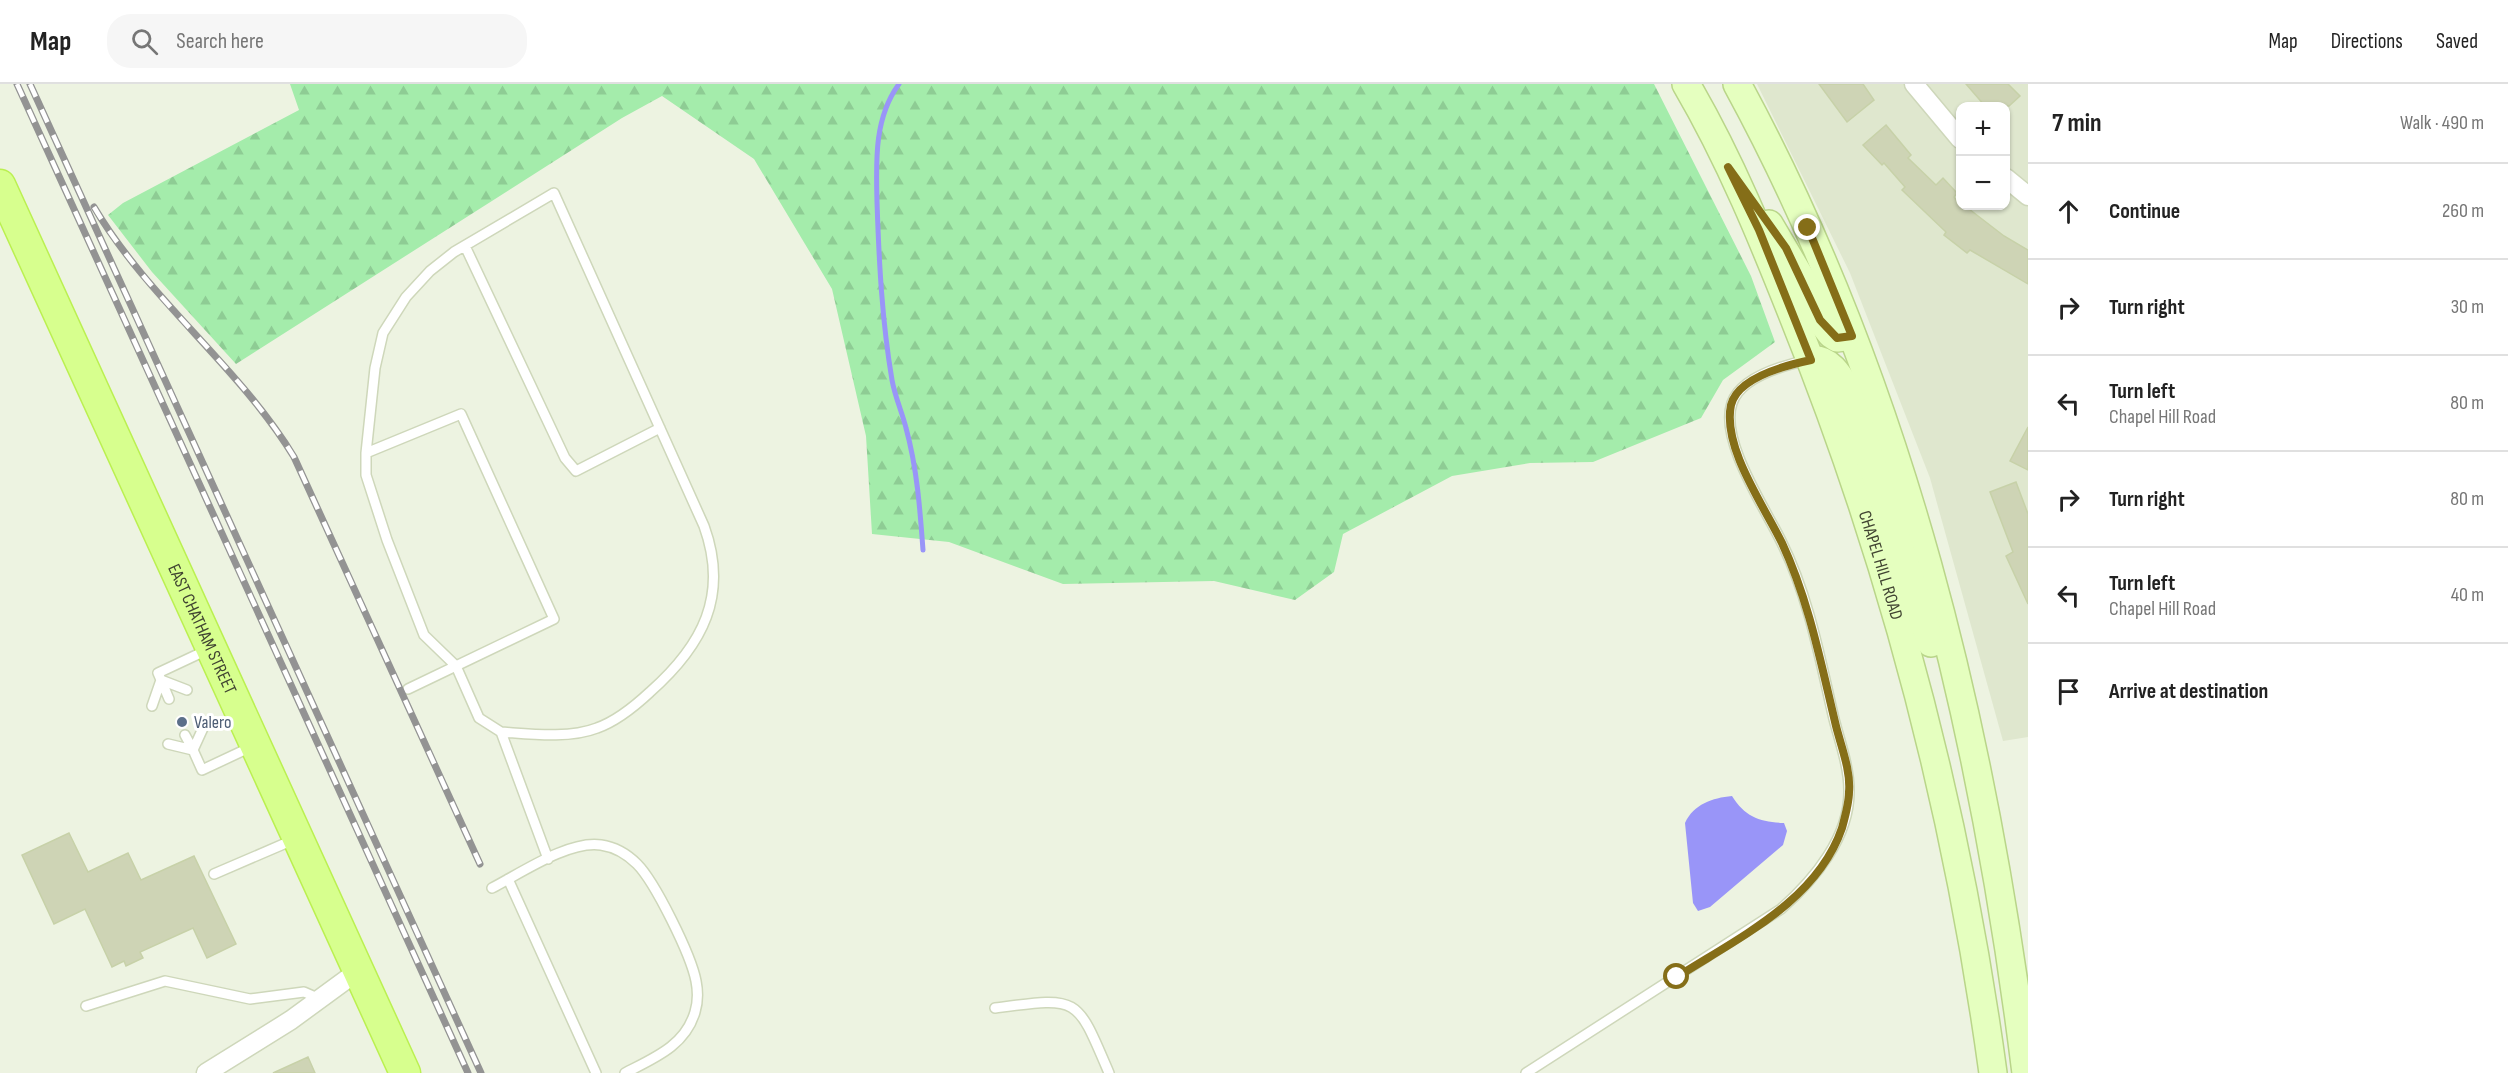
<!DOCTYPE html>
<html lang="en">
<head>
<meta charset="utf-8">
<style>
  :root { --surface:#fff; --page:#f6f6f6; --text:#222; --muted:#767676; --line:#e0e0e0 }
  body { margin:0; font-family:"Sofia Sans Condensed",sans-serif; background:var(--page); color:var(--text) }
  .controls { position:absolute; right:18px; top:18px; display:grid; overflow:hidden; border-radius:12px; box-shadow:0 2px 4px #0004 }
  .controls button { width:54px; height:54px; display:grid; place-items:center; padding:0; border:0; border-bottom:2px solid var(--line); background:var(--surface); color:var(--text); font:30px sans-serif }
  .stop { position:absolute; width:18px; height:18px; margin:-14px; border:4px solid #856e18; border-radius:50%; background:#fff }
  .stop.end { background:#856e18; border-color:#fff; box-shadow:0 2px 6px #0008 }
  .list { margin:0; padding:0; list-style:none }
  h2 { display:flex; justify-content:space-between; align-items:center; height:78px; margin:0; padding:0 24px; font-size:26px }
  h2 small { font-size:20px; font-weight:400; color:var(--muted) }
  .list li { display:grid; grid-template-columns:39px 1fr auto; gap:18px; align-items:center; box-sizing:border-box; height:96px; padding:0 24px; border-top:2px solid var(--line) }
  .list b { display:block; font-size:22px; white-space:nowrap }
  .list p { margin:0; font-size:20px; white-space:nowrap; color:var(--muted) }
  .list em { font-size:20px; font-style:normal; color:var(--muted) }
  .icon { flex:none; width:33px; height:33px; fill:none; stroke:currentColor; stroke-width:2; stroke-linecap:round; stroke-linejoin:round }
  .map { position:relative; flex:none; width:2028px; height:989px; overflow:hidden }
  header { display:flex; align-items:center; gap:36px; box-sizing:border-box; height:84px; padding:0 30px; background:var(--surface); border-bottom:2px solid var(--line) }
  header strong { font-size:28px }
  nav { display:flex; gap:33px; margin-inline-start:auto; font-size:21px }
  .search { width:420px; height:54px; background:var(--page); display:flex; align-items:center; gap:15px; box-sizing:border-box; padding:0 21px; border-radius:24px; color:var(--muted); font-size:22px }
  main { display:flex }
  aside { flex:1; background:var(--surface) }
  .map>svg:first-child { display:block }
  .residential { fill:#dfe7ce; fill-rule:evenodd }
  .forest { fill:url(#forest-firs) }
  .water { fill:#9995f8 }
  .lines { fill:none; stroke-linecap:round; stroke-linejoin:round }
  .stream { stroke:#9995f8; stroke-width:5 }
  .building { fill:#ced4b5; stroke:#c7d1a8; stroke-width:1.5 }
  .service-casing { stroke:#ced7ba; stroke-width:12 }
  .minor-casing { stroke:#ced7ba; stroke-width:21 }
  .secondary-casing { stroke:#b9d589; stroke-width:30 }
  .primary-casing { stroke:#bbf051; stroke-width:33 }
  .service { stroke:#fff; stroke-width:9 }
  .minor { stroke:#fff; stroke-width:18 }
  .secondary { stroke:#e5ffbf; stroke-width:27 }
  .primary { stroke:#d7ff8e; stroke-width:30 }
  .rail-casing { stroke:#939393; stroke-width:7 }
  .rail { stroke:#fff; stroke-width:4.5; stroke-dasharray:14; stroke-linecap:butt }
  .route { stroke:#856e18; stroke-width:8 }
  .service-dot { fill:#5c6f8a; stroke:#fff; stroke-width:2 }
  .labels { text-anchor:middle; stroke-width:6; stroke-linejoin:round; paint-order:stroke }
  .street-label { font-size:18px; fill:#404431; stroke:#fff }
  .service-label { font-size:18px; fill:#4e5e75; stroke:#fff; text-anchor:start }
</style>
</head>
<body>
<header>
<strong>Map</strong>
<div class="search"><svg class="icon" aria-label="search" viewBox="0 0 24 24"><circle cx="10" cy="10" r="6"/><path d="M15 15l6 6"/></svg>Search here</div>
<nav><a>Map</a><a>Directions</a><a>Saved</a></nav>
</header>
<main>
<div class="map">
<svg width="2028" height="989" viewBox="0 0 2028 989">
  <defs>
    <pattern id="forest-firs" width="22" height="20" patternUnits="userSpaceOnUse" patternTransform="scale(1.5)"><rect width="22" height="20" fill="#a4ecab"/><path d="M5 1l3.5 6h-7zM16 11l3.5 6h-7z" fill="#8ecc94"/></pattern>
  </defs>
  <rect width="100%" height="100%" fill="#edf3e1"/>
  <path class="residential" d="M1757,0H2028V653L2003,657L1930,394L1850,189ZM1960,22H2006V122H1960Z"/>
  <path class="forest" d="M290,0H1654L1751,192L1775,258L1723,296L1701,334L1593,378L1530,379L1452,392L1343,450L1334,488L1295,516L1214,497L1063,500L949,458L872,450L866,352L832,205L754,75L662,12L622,34L236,280L152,188L108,131L123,119L299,26Z"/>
  <path class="water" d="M1732,712C1745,733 1760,738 1784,739L1787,747L1783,761L1710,823L1698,827L1693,819L1685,739C1694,720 1712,714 1732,712Z"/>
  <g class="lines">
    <path class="stream" d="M899,0C874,34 876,77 877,118C879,178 882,237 892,296C895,313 902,328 906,344C917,384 920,425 923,466"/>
  </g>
  <path class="building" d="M1819,0H1863L1874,16L1847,38Z
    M1966,0H2008L2020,12L2009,22H1985Z
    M1886,41L1911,71L1908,74L1936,101L1943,94L1957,109L1954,113L1960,122H1965L2004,152L2028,166V200L1970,166L1967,169L1944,151L1946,148L1902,106L1905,103L1884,79L1882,81L1863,61Z
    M2028,343V386L2010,377Z
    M2016,398L2028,430V520L2006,472L2013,468L1990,408Z
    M69,749L88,788L128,769L141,796L194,772L236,860L207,874L193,844L140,868L143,874L126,882L124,877L112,883L85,825L54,840L22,771Z
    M308,973L315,989H273Z"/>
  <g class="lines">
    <g class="service-casing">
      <path id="service" d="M465,162L565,374L576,387L660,344
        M366,369L461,330L554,535L408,605
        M161,596L169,615
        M187,606L161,596L158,589L207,566
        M152,622L161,596
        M204,642L193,666L202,686L251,663
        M501,648C530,650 569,655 597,644C617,637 635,622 650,608C703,561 729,511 704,442L554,109L454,168L430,187L406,213L383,249L375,284L366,369V391L387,456L424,551L456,582L479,634L501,648L548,775
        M185,651L193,666
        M168,660L193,666
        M214,790L293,756
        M508,795L596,989
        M492,804C521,789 569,756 601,761C615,763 627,770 637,780C655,798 691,871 696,897C698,907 698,918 695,928C685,962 654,974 625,989
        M86,922L165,897L250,915L304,908L320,915
        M995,924C1079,913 1076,911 1109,989
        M1526,989L1781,825C1814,796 1850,753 1849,706C1849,683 1840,658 1834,635C1820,575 1809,513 1781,457C1765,424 1719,356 1732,319C1741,293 1785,281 1808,276"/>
    </g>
    <g class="minor-casing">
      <path id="minor" d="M1914,0L1960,55
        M2006,94L2028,112
        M206,989L291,936L358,887"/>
    </g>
    <g class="secondary-casing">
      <g id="secondary">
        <path id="s1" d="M1686,0C1730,75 1763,156 1795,237C1892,478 1958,732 1993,989"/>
        <path d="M1737,0C1902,303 1984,649 2026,989"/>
        <path d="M1769,140L1801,194L1820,236L1831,250L1837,254L1852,252"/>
        <path d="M1811,276C1829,274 1839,291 1847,305L1931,559"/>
      </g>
    </g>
    <g class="primary-casing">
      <g id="primary">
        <path id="s2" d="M0,101L405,989"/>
      </g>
    </g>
    <use href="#service" class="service"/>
    <use href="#minor" class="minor"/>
    <use href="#secondary" class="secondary"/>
    <use href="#primary" class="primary"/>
    <g class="rail-casing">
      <path id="rail" d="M17,0L468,989
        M30,0L481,989
        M94,123C149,216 238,281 294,373L480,780"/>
    </g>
    <use href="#rail" class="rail"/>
  </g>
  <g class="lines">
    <path class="route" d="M1677,893C1738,854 1817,817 1842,744C1845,733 1849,719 1849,708C1851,687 1841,662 1836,642C1821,580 1809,517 1782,459C1764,422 1722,363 1731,321C1738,293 1787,281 1811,276L1759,146L1728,83L1786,164L1820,236L1837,254L1852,252L1808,144"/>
  </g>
  <circle class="service-dot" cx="182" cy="638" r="6"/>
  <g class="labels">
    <g class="street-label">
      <text dy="6" stroke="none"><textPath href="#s1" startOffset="520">CHAPEL HILL ROAD</textPath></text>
      <text dy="6" stroke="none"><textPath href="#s2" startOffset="488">EAST CHATHAM STREET</textPath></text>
    </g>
    <g class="service-label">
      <text x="194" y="644">Valero</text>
    </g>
  </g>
</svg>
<div class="controls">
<button>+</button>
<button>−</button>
</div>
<div class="stop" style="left:1677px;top:893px"></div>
<div class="stop end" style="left:1808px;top:144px"></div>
</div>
<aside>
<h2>7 min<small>Walk · 490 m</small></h2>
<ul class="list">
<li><svg class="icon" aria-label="ahead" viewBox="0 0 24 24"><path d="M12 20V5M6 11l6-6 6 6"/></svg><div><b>Continue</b></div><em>260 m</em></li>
<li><svg class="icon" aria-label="right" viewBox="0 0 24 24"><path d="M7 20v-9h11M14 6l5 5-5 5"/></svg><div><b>Turn right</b></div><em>30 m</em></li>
<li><svg class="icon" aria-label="left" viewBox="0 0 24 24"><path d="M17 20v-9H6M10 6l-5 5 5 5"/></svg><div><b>Turn left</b><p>Chapel Hill Road</p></div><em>80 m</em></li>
<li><svg class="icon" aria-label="right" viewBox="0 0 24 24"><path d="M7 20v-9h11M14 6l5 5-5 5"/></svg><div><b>Turn right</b></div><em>80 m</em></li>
<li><svg class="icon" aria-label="left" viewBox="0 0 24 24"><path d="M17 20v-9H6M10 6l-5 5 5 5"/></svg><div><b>Turn left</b><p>Chapel Hill Road</p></div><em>40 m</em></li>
<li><svg class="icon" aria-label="arrive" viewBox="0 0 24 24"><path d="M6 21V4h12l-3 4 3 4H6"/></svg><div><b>Arrive at destination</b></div></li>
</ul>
</aside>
</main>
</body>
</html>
